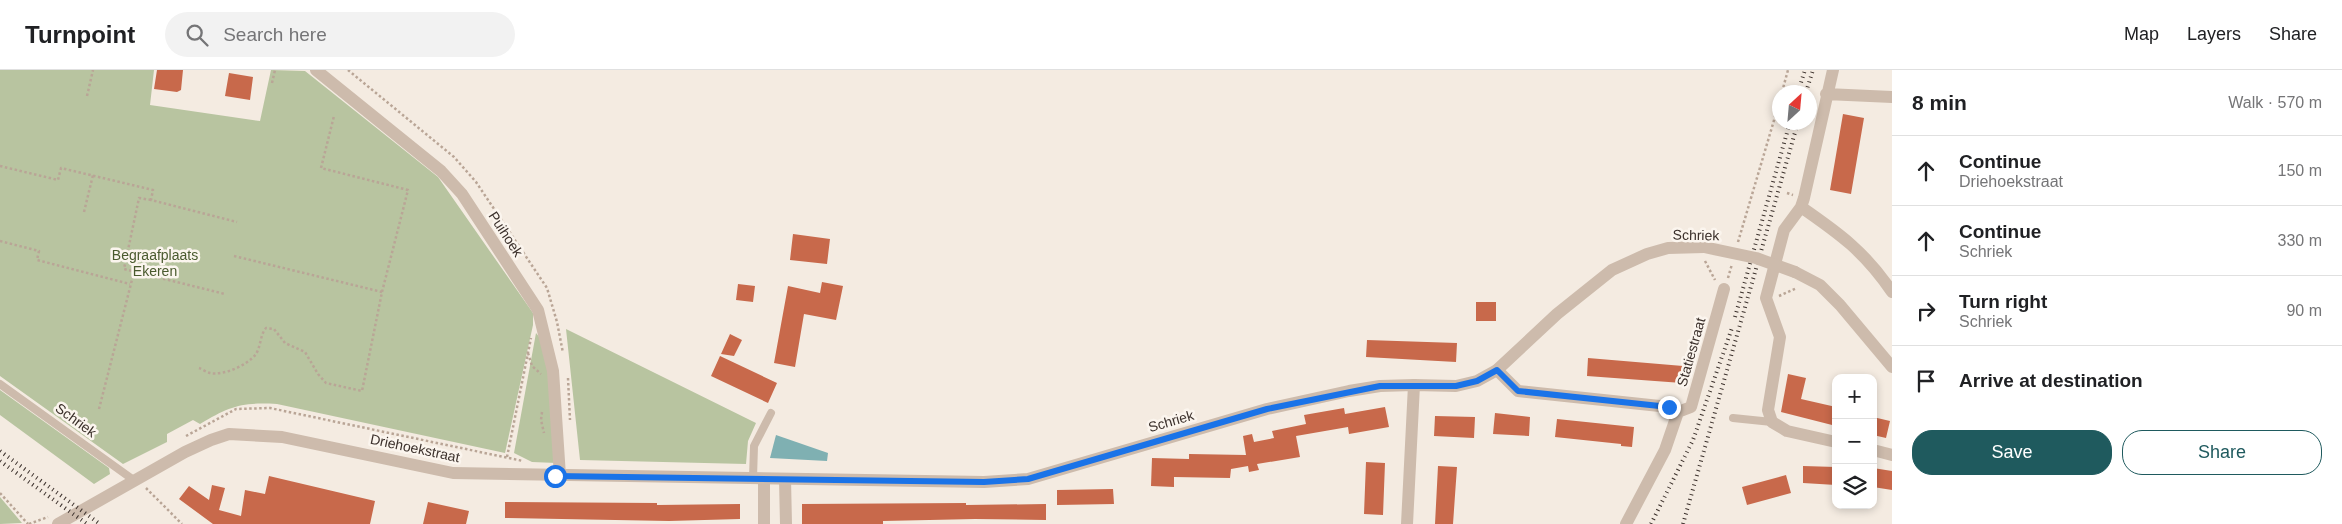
<!DOCTYPE html>
<html lang="en">
<head>
<meta charset="utf-8">
<style>
  :root { --surface:#fff; --page:#f2f2f2; --text:#202124; --muted:#757577; --line:#e0e0e0; --accent:#1f5a5e }
  body { margin:0; font-family:Helvetica,sans-serif; background:var(--page); color:var(--text) }
  .controls { position:absolute; right:15px; bottom:15px; display:grid; overflow:hidden; border-radius:10px; box-shadow:0 2px 8px #0003 }
  .controls button { width:45px; height:45px; display:grid; place-items:center; padding:0; border:0; border-bottom:1px solid var(--line); background:var(--surface); color:var(--text); font:25px sans-serif }
  .compass { position:absolute; left:1772px; top:15px; width:45px; height:45px; border-radius:50%; background:var(--surface); box-shadow:0 2px 8px #0003; rotate:26deg }
  .stop { position:absolute; width:15px; height:15px; margin:-11px; border:4px solid #1a73e8; border-radius:50%; background:#fff }
  .stop.end { background:#1a73e8; border-color:#fff; box-shadow:0 1px 5px #0008 }
  .list { margin:0; padding:0; list-style:none }
  h2 { display:flex; justify-content:space-between; align-items:center; height:65px; margin:0; padding:0 20px; font-size:21px }
  h2 small { font-size:16px; font-weight:400; color:var(--muted) }
  .list li { display:grid; grid-template-columns:32px 1fr auto; gap:15px; align-items:center; box-sizing:border-box; height:70px; padding:0 20px; border-top:1px solid var(--line) }
  .list b { display:block; font-size:19px; white-space:nowrap }
  .list p { margin:0; font-size:16px; white-space:nowrap; color:var(--muted) }
  .list em { font-size:16px; font-style:normal; color:var(--muted) }
  .actions { display:flex; gap:10px; padding:15px 20px }
  .actions a { flex:1; padding:11px 0; border:1px solid var(--accent); border-radius:20px; text-align:center; font-size:18px; color:var(--accent) }
  .actions .main { background:var(--accent); color:#fff }
  .icon { flex:none; width:28px; height:28px; fill:none; stroke:currentColor; stroke-width:2; stroke-linecap:round; stroke-linejoin:round }
  .map { position:relative; flex:none; width:1892px; height:454px; overflow:hidden }
  header { display:flex; align-items:center; gap:30px; box-sizing:border-box; height:70px; padding:0 25px; background:var(--surface); border-bottom:1px solid var(--line) }
  header strong { font-size:24px }
  nav { display:flex; gap:28px; margin-inline-start:auto; font-size:18px }
  .search { width:350px; height:45px; background:var(--page); display:flex; align-items:center; gap:12px; box-sizing:border-box; padding:0 18px; border-radius:28px; color:var(--muted); font-size:19px }
  main { display:flex }
  aside { flex:1; background:var(--surface) }
  .map>svg:first-child { display:block }
  .green { fill:#b8c4a0 }
  .water { fill:#7fb0b2 }
  .building { fill:#c8694b }
  .lines { fill:none; stroke-linecap:round; stroke-linejoin:round }
  .path { stroke:#b9a596; stroke-width:2.5; stroke-dasharray:2.5 2.5; stroke-linecap:butt }
  .service { stroke:#cdbbac; stroke-width:8 }
  .minor { stroke:#cdbbac; stroke-width:12 }
  .tertiary { stroke:#cdbbac; stroke-width:12 }
  .rail { stroke:#3b302b; stroke-width:4; stroke-dasharray:1 4; stroke-linecap:butt }
  .tertiary-bridge { stroke:#cdbbac; stroke-width:12 }
  .route { stroke:#1a73e8; stroke-width:6 }
  .labels { text-anchor:middle; stroke-width:5; stroke-linejoin:round; paint-order:stroke }
  .street-label { font-size:14px; fill:#3b302b; stroke:#fbf5ee }
  .park-label { font-size:14px; fill:#4a5a2e; stroke:#fbf5ee }
</style>
</head>
<body>
<header>
<strong>Turnpoint</strong>
<div class="search"><svg class="icon" aria-label="search" viewBox="0 0 24 24"><circle cx="10" cy="10" r="6"/><path d="M15 15l6 6"/></svg>Search here</div>
<nav><a>Map</a><a>Layers</a><a>Share</a></nav>
</header>
<main>
<div class="map">
<svg width="1892" height="454" viewBox="0 0 1892 454">
  <rect width="100%" height="100%" fill="#f4ebe1"/>
  <path class="green" d="M0,0H154L150,35L260,51L271,0L305,1L438,107L533,243V255L505,383L277,334C241,332 230,336 200,354L193,350L167,364V372L123,394L0,306Z
    M566,259L756,353L748,371L746,394L580,390Z
    M536,263L545,274L557,393L532,392L514,383Z
    M0,320L109,398L110,404L94,414L0,345Z
    M0,427L22,453L0,454Z"/>
  <path class="water" d="M776,365L828,383L827,391L770,388Z"/>
  <path class="building" d="M157,0H183L181,20L177,22L154,19Z
    M229,3L253,7L250,30L225,26Z
    M1843,44L1864,48L1851,124L1830,120Z
    M793,164L830,169L827,194L790,190Z
    M822,212L843,216L836,250L804,244L795,297L774,293L788,216L820,223Z
    M738,214L755,216L753,232L736,230Z
    M1476,232H1496V251H1476Z
    M730,264L742,270L734,286L721,284Z
    M1367,270L1457,273L1456,292L1366,287Z
    M720,286L777,313L768,333L711,306Z
    M1588,288L1683,296L1682,313L1587,306Z
    M1788,304L1806,308L1801,329L1836,337V356L1781,342Z
    M1385,337L1389,357L1349,364L1348,357L1296,366L1300,387L1257,394L1259,400L1249,402L1248,396L1231,399L1230,408L1174,407V417L1151,416L1152,388L1189,389V384L1246,385L1243,366L1252,364L1254,372L1274,368L1272,361L1306,354L1304,345L1344,338L1345,344Z
    M1495,343L1530,347L1529,366L1493,364Z
    M1435,346L1475,347L1474,368L1434,366Z
    M1873,347L1890,351L1886,368L1873,365Z
    M1557,349L1634,357L1632,377L1621,376V374L1555,367Z
    M1366,392L1385,393L1383,445L1364,444Z
    M1438,396L1457,397L1453,454H1435Z
    M1803,396L1836,397V415L1803,413Z
    M1873,398L1892,401V420L1873,417Z
    M1786,405L1791,423L1747,435L1742,417Z
    M269,406L375,431L370,454H213L179,429L189,416L209,430L212,415L225,418L219,440L241,446L245,420L265,424Z
    M1113,419L1114,434L1057,435V420Z
    M428,432L469,441L466,454H423Z
    M505,432L657,433V435L740,434V449L669,451L505,448Z
    M966,433V435L1046,434V450L975,449L883,451V454H802V434Z"/>
  <g class="lines">
    <path class="path" d="M348,0L454,87L476,112L547,218L557,252L563,283
      M272,13L275,0
      M1782,22L1788,0
      M87,26L93,0
      M0,96L58,110L61,98L153,120L151,130L237,152
      M1787,123L1793,125
      M151,130L139,128L124,199L225,224
      M84,142L93,105
      M0,171L39,181L37,190L130,214
      M1738,172L1780,30
      M234,186L382,222
      M1705,191L1715,210
      M1728,208L1732,194
      M1779,226L1797,218
      M528,283L532,296L541,304
      M199,298C202,299 206,302 210,303C223,306 248,295 256,284C261,276 260,265 266,258L274,259L285,273L305,282L318,304L326,313L362,321L382,222L408,120L321,98L334,46
      M568,308L570,350
      M99,339L134,202
      M542,342L541,350L544,363
      M186,366L236,339L270,338L523,391
      M507,387L531,268
      M146,418L182,454
      M0,423L28,454
      M29,454L48,447"/>
    <path class="service" d="M0,314L135,411
      M1733,348L1772,352
      M753,408L754,376L771,343"/>
    <path class="minor" d="M316,0L441,101L462,124L538,240L553,301L560,406
      M1833,0L1804,128L1801,137L1784,160L1766,228L1780,267L1768,340L1772,352L1787,361L1836,372
      M1826,24L1892,27
      M1801,137C1840,164 1865,182 1892,222
      M1497,300L1518,321L1669,337L1678,342
      M1678,342L1691,337L1724,219
      M1873,380L1892,385
      M764,409V454
      M785,409L786,454
      M1407,454L1414,315
      M1626,454L1665,380L1678,342"/>
    <path class="tertiary" d="M1795,202L1820,215L1840,235L1892,297
      M58,454L185,382L211,370L229,364L282,367L453,403L984,412L1028,409L1267,339L1349,321L1380,316L1414,315L1456,316L1477,311L1497,300L1557,244L1612,200L1647,184L1668,178L1704,177"/>
    <path class="rail" d="M1798,22L1805,0
      M1806,22L1813,0
      M1735,247L1790,52
      M0,381L100,454
      M0,391L87,454
      M1651,454L1693,370L1732,258
      M1683,454L1798,52"/>
    <path class="tertiary-bridge" d="M1704,177L1756,188L1795,202"/>
  </g>
  <g class="lines">
    <path class="route" d="M555,406L984,412L1028,409L1267,339L1380,316H1456L1477,311L1497,300L1518,321L1669,337"/>
  </g>
  <g class="labels">
    <g class="street-label">
      <text transform="translate(506 164) rotate(57)" y="5">Puihoek</text>
      <text transform="translate(1696 165) rotate(1)" y="5">Schriek</text>
      <text transform="translate(1691 282) rotate(-74)" y="5">Statiestraat</text>
      <text transform="translate(76 350) rotate(36)" y="5">Schriek</text>
      <text transform="translate(1171 351) rotate(-16)" y="5">Schriek</text>
      <text transform="translate(415 378) rotate(12)" y="5">Driehoekstraat</text>
    </g>
    <g class="park-label">
      <text x="155" y="190">Begraafplaats<tspan x="155" dy="16">Ekeren</tspan></text>
    </g>
  </g>
</svg>
<div class="controls">
<button>+</button>
<button>−</button>
<button><svg class="icon" aria-label="layers" viewBox="0 0 24 24"><path d="M12 4l9 5-9 5-9-5zM3 14l9 5 9-5"/></svg></button>
</div>
<svg class="compass" viewBox="-18 -18 36 36"><path d="M0-13l5 13h-10z" fill="#e53935"/><path d="M0 13l5-13h-10z" fill="#757577"/></svg>
<div class="stop" style="left:555px;top:406px"></div>
<div class="stop end" style="left:1669px;top:337px"></div>
</div>
<aside>
<h2>8 min<small>Walk · 570 m</small></h2>
<ul class="list">
<li><svg class="icon" aria-label="ahead" viewBox="0 0 24 24"><path d="M12 20V5M6 11l6-6 6 6"/></svg><div><b>Continue</b><p>Driehoekstraat</p></div><em>150 m</em></li>
<li><svg class="icon" aria-label="ahead" viewBox="0 0 24 24"><path d="M12 20V5M6 11l6-6 6 6"/></svg><div><b>Continue</b><p>Schriek</p></div><em>330 m</em></li>
<li><svg class="icon" aria-label="right" viewBox="0 0 24 24"><path d="M7 20v-9h11M14 6l5 5-5 5"/></svg><div><b>Turn right</b><p>Schriek</p></div><em>90 m</em></li>
<li><svg class="icon" aria-label="arrive" viewBox="0 0 24 24"><path d="M6 21V4h12l-3 4 3 4H6"/></svg><div><b>Arrive at destination</b></div></li>
</ul>
<div class="actions"><a class="main">Save</a><a>Share</a></div>
</aside>
</main>
</body>
</html>
